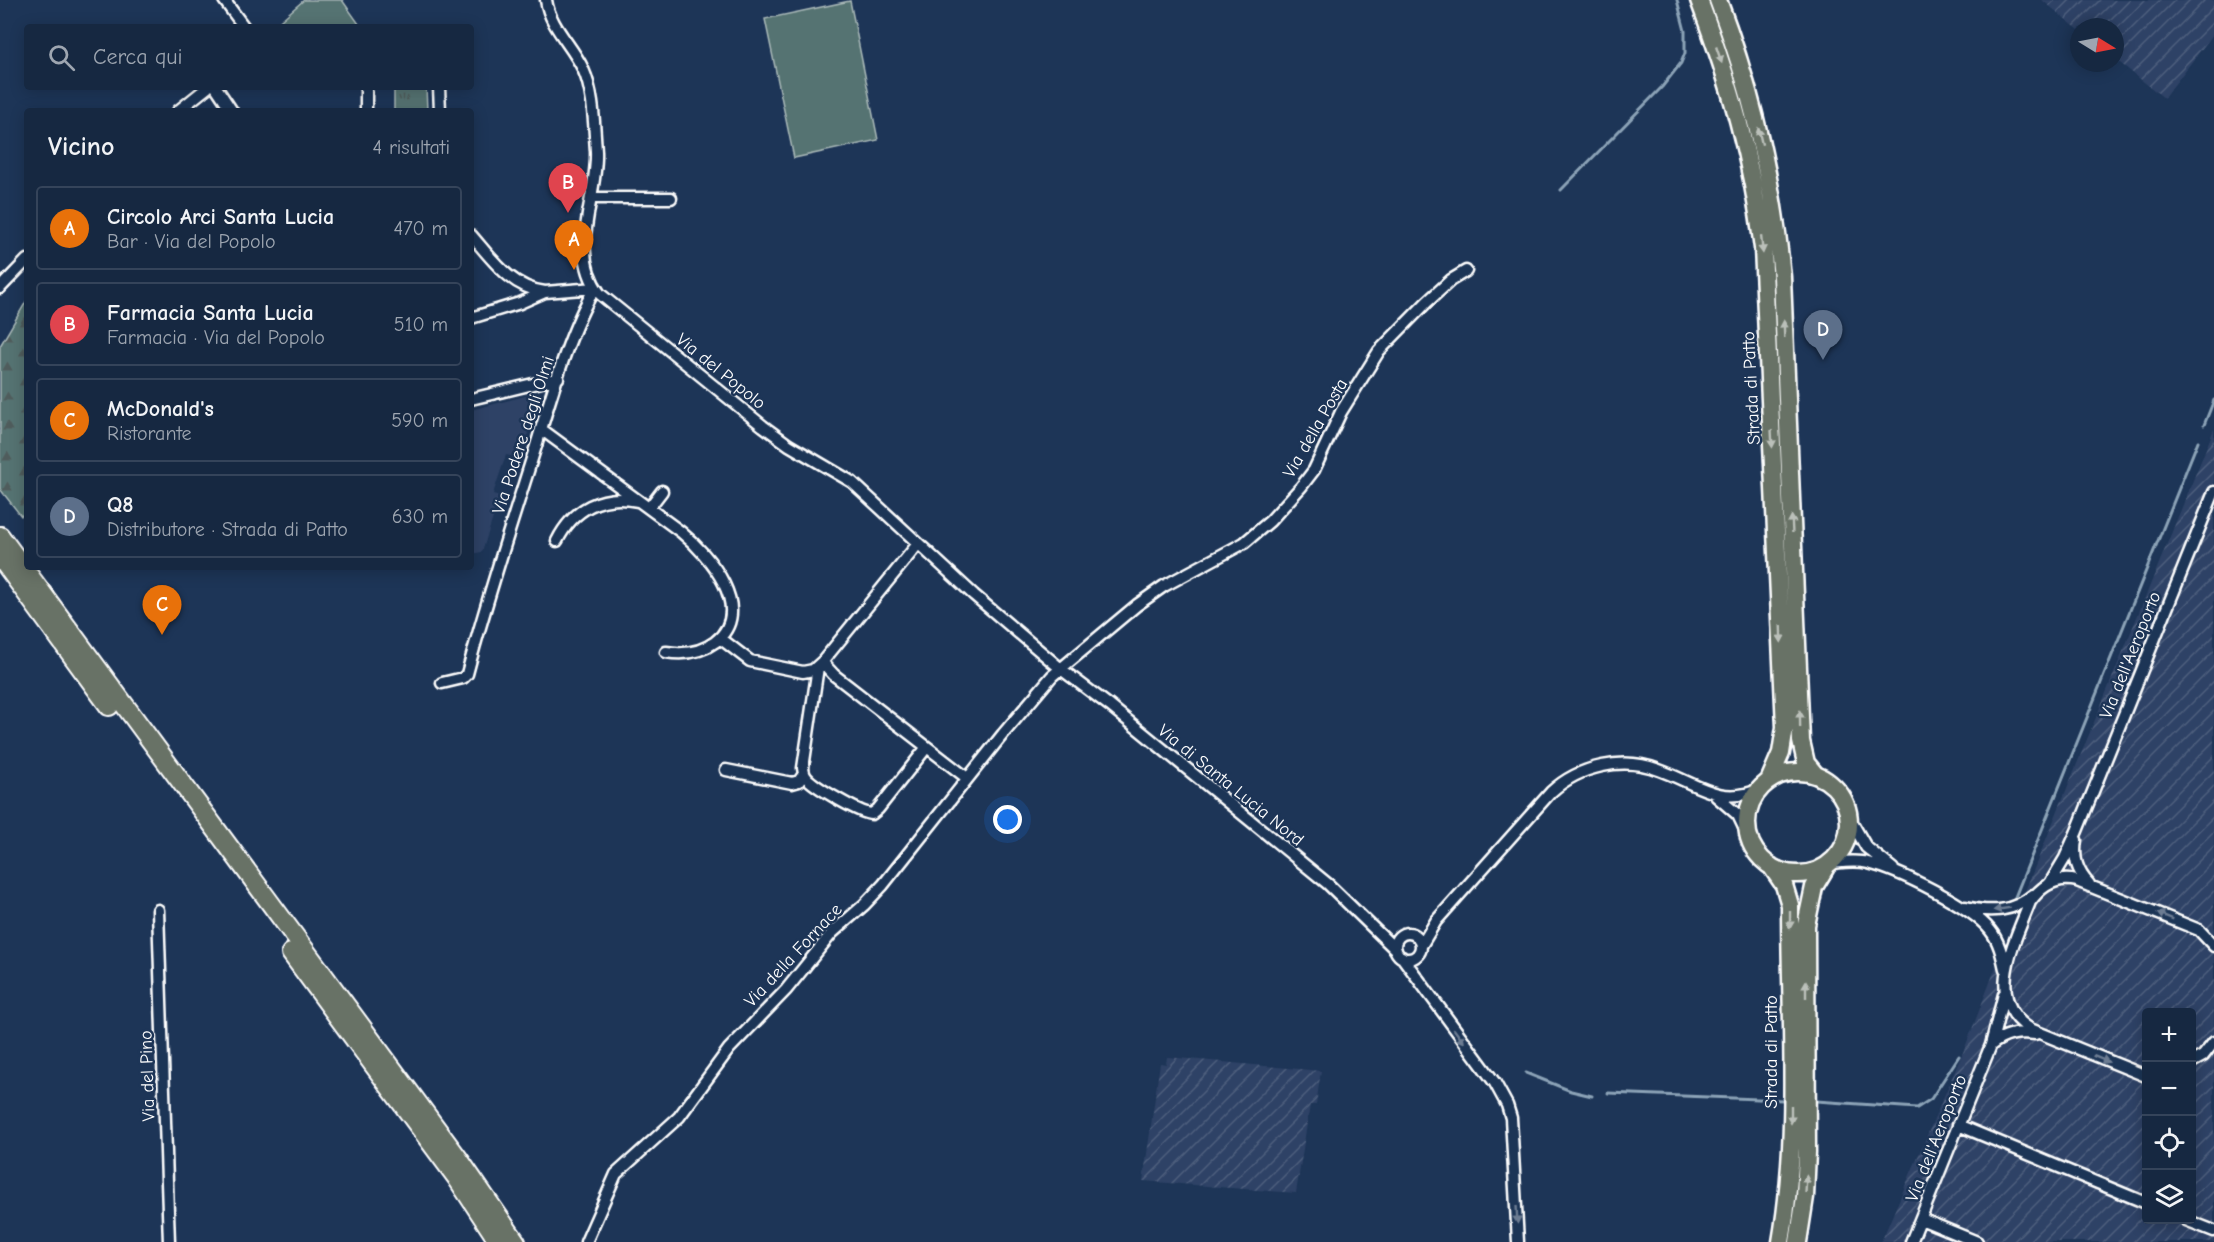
<!DOCTYPE html>
<html lang="it">
<head>
<meta charset="utf-8">
<style>
  :root { --surface:#162841; --page:#23344c; --text:#f1f3f6; --muted:#9ea6b1; --line:#35445a; --accent:#ffd166 }
  body { margin:0; font-family:"Comic Neue",sans-serif; background:var(--page); color:var(--text) }
  .controls { position:absolute; right:18px; bottom:18px; display:grid; overflow:hidden; border-radius:6px; box-shadow:0 3px 15px #0003 }
  .controls button { width:54px; height:54px; display:grid; place-items:center; padding:0; border:0; border-bottom:2px solid var(--line); background:var(--surface); color:var(--text); font:30px sans-serif }
  .compass { position:absolute; left:2070px; top:18px; width:54px; height:54px; border-radius:50%; background:var(--surface); box-shadow:0 3px 15px #0003; rotate:100deg }
  .you { position:absolute; left:1008px; top:820px; width:21px; height:21px; margin:-15px; border:4px solid #fff; border-radius:50%; background:#1a73e8; box-shadow:0 0 0 9px #1a73e833 }
  .badge { display:grid; place-items:center; width:39px; height:39px; border-radius:50%; background:var(--accent); color:#fff; font-size:20px; font-weight:700 }
  .pin { position:absolute; translate:-50% -50px; filter:drop-shadow(0 2px 3px #0008) }
  .pin::after { content:''; position:absolute; top:32px; width:21px; height:18px; background:inherit; clip-path:polygon(0 0,100% 0,50% 100%) }
  .list { margin:0; padding:0; list-style:none }
  h2 { display:flex; justify-content:space-between; align-items:center; height:78px; margin:0; padding:0 24px; font-size:26px }
  h2 small { font-size:20px; font-weight:400; color:var(--muted) }
  .list li { display:grid; grid-template-columns:39px 1fr auto; gap:18px; align-items:center; box-sizing:border-box; height:84px; margin:0 12px 12px; padding:0 12px; border:2px solid var(--line); border-radius:6px }
  .list b { display:block; font-size:22px; white-space:nowrap }
  .list p { margin:0; font-size:20px; white-space:nowrap; color:var(--muted) }
  .list em { font-size:20px; font-style:normal; color:var(--muted) }
  .icon { flex:none; width:33px; height:33px; fill:none; stroke:currentColor; stroke-width:2; stroke-linecap:round; stroke-linejoin:round }
  .map { position:relative; flex:none; width:2214px; height:1242px; overflow:hidden }
  .search { position:absolute; background:var(--surface); box-shadow:0 3px 15px #0003; left:24px; top:24px; width:450px; height:66px; display:flex; align-items:center; gap:15px; box-sizing:border-box; padding:0 21px; border-radius:6px; color:var(--muted); font-size:22px }
  .panel { position:absolute; background:var(--surface); box-shadow:0 3px 15px #0003; left:24px; top:108px; width:450px; height:462px; border-radius:6px }
  .map>svg:first-child { display:block }
  .built { fill:#2e4266 }
  .industrial { fill:url(#industrial-furrows); fill-rule:evenodd }
  .grass { fill:#557372; stroke:#aab9b8; stroke-width:1.5 }
  .forest { fill:url(#forest-firs); stroke:#aab9b8; stroke-width:1.5 }
  .park { fill:url(#park-tufts); stroke:#aab9b8; stroke-width:1.5 }
  .lines { fill:none; stroke-linecap:round; stroke-linejoin:round }
  .stream { stroke:#8ca3b7; stroke-width:3 }
  .street-casing { stroke:#fff; stroke-width:15 }
  .primary-casing { stroke:#fff; stroke-width:21 }
  .highway-casing { stroke:#fff; stroke-width:22 }
  .street { stroke:#1d3557; stroke-width:10 }
  .primary { stroke:#687266; stroke-width:16 }
  .highway { stroke:#687266; stroke-width:18 }
  .oneway { fill:#bbc0ba }
  .oneway2 { fill:#6c7c92 }
  .labels { text-anchor:middle; stroke-width:5; stroke-linejoin:round; paint-order:stroke }
  .street-label { font-size:18px; fill:#fff; stroke:#1d3557 }
</style>
</head>
<body>
<div class="map">
<svg width="2214" height="1242" viewBox="0 0 2214 1242">
  <defs>
    <pattern id="industrial-furrows" width="10" height="10" patternUnits="userSpaceOnUse" patternTransform="scale(1.5)"><rect width="10" height="10" fill="#2e4266"/><path d="M-1 1l2-2M0 10L10 0M9 11l2-2" fill="none" stroke="#4d5e7d"/></pattern>
    <pattern id="forest-firs" width="22" height="20" patternUnits="userSpaceOnUse" patternTransform="scale(1.5)"><rect width="22" height="20" fill="#557372"/><path d="M5 1l3.5 6h-7zM16 11l3.5 6h-7z" fill="#505c5b"/></pattern>
    <pattern id="park-tufts" width="24" height="20" patternUnits="userSpaceOnUse" patternTransform="scale(1.5)"><rect width="24" height="20" fill="#557372"/><path d="M3 7l-1-3M5 7V3M7 7l1-3M15 17l-1-3M17 17v-4M19 17l1-3" fill="none" stroke="#505c5b"/></pattern>
  </defs>
  <rect width="100%" height="100%" fill="#1d3557"/>
  <filter id="ink" filterUnits="userSpaceOnUse"><feTurbulence type="fractalNoise" baseFrequency=".0167" numOctaves="2"/><feDisplacementMap in="SourceGraphic" scale="12" xChannelSelector="R" yChannelSelector="G"/><feConvolveMatrix kernelMatrix="1 2 1 2 8 2 1 2 1" color-interpolation-filters="sRGB"/></filter>
  <g filter="url(#ink)">
    <path class="built" d="M541,392L520,458L506,455L493,494L500,496L482,552L471,554V410Z"/>
    <path class="industrial" d="M2042,0H2214V33L2164,98L2115,59V27H2079V30Z
      M2214,429V1242H1881L1964,1050L2027,886ZM2146,1012H2192V1220H2146Z
      M1167,1057L1321,1071L1316,1105H1310L1296,1193L1143,1181L1160,1063L1166,1064Z"/>
    <path class="grass" d="M304,0H342L359,24V27H273Z
      M850,1L878,140L794,158L765,19Z"/>
    <path class="forest" d="M27,300V511L21,516L0,489V346Z"/>
    <path class="park" d="M394,87H426L427,111H394Z"/>
    <g class="lines">
      <path class="stream" d="M1561,190L1662,87L1681,63L1685,53V31L1677,0
        M2204,425L2214,400
        M2013,902L2198,441
        M1526,1073L1571,1091L1592,1096
        M1608,1093L1783,1100
        M1816,1101L1917,1108L1931,1099L1959,1056"/>
      <g class="street-casing">
        <path id="street" d="M224,0L244,27
          M546,0C550,27 572,45 583,69C594,93 594,124 596,151C598,199 567,250 600,294L763,426L789,445L852,482L974,595L1061,669L1110,706L1328,884L1396,950
          M216,87L232,111
          M439,87L440,111
          M178,111L208,87
          M366,111V87
          M591,198H671
          M471,235C492,259 511,288 545,292
          M0,288L27,260
          M471,318L520,303L545,292L595,288
          M471,399L558,378
          M541,429L681,532C709,555 756,610 715,642C700,653 684,655 666,652
          M649,508L662,491
          M557,541C573,509 602,493 637,501
          M720,638L750,661L803,672L813,670L823,661L918,544
          M822,662L834,675L967,778
          M818,667L803,768C804,772 803,773 806,777C813,786 861,814 872,814L878,809L927,747
          M442,683L463,678L467,674C487,598 512,522 536,446C551,397 569,331 595,288
          M726,770L792,783L799,781L804,774
          M1716,796L1738,815L1750,840
          M1850,819L1866,847L1893,869
          M2076,840C2073,858 2077,871 2089,884
          M1831,863C1843,862 1856,860 1868,863C1898,870 1971,906 1990,930C1999,941 2002,955 2005,969
          M2050,883L2065,858L2077,831L2214,492
          M1966,907C1991,913 2013,912 2033,895
          M158,910L169,1242
          M1395 946a13 13 0 1 1 26 0a13 13 0 1 1-26 0Z
          M1421,946L1436,921L1551,792C1579,766 1623,756 1659,770C1696,783 1720,807 1760,789
          M1402,957L1495,1083L1507,1105L1511,1118L1518,1242
          M1991,1045C2005,1034 2017,1032 2035,1034
          M2192,1062L2203,1056L2214,1042
          M2146,1076L2030,1029C1983,1000 2015,941 2030,902C2041,886 2056,876 2077,881L2199,930L2214,946
          M1958,1125L2146,1203
          M1921,1219L1977,1242
          M2186,1220L2214,1231
          M586,1242L616,1174L679,1117L729,1049L786,990L832,933L864,905L883,885L1003,734L1052,676L1137,605L1164,586L1244,543L1270,521L1301,487L1314,470L1341,412L1379,351L1427,302L1451,280L1466,271
          M1911,1242L1991,1045L2004,994"/>
      </g>
      <g class="primary-casing">
        <path id="primary" d="M1699,0C1730,83 1752,159 1763,248L1785,727L1781,753L1769,781
          M1718,0C1752,90 1773,181 1782,277L1801,741L1806,763L1815,774
          M1747 823a51 51 0 1 1 102 0a51 51 0 1 1-102 0Z
          M1771,866L1784,885L1790,905C1790,1016 1800,1132 1781,1242
          M1798,1242L1805,1197L1807,1152L1806,925L1814,887L1826,867"/>
      </g>
      <g class="highway-casing">
        <path id="highway" d="M0,536L458,1158L516,1242
          M0,557L109,706
          M291,953L457,1178L499,1242"/>
      </g>
      <use href="#street" class="street"/>
      <use href="#primary" class="primary"/>
      <use href="#highway" class="highway"/>
    </g>
    <defs><path id="oneway-solid" d="M-6-.8H1V-3.2L6.5 0L1 3.2V.8H-6Z" transform="scale(1.5)"/></defs>
    <g class="oneway">
      <use href="#oneway-solid" transform="translate(1719 55) rotate(71)"/>
      <use href="#oneway-solid" transform="translate(1760 136) rotate(-103)"/>
      <use href="#oneway-solid" transform="translate(1762 245) rotate(84)"/>
      <use href="#oneway-solid" transform="translate(1784 329) rotate(-92)"/>
      <use href="#oneway-solid" transform="translate(1772 439) rotate(87)"/>
      <use href="#oneway-solid" transform="translate(1792 524) rotate(-93)"/>
      <use href="#oneway-solid" transform="translate(1781 634) rotate(88)"/>
      <use href="#oneway-solid" transform="translate(1800 719) rotate(-91)"/>
      <use href="#oneway-solid" transform="translate(1790 920) rotate(90)"/>
      <use href="#oneway-solid" transform="translate(1806 989) rotate(-90)"/>
      <use href="#oneway-solid" transform="translate(1791 1115) rotate(90)"/>
      <use href="#oneway-solid" transform="translate(1806 1184) rotate(-87)"/>
    </g>
    <g class="oneway2">
      <use href="#oneway-solid" transform="translate(2002 909) rotate(171)"/>
      <use href="#oneway-solid" transform="translate(2165 916) rotate(-158)"/>
      <use href="#oneway-solid" transform="translate(1459 1036) rotate(53)"/>
      <use href="#oneway-solid" transform="translate(2101 1059) rotate(22)"/>
      <use href="#oneway-solid" transform="translate(1517 1215) rotate(87)"/>
    </g>
  </g>
  <g class="labels">
    <g class="street-label">
      <text transform="translate(721 371) rotate(39)" y="6">Via del Popolo</text>
      <text transform="translate(1751 388) rotate(-93)" y="6">Strada di Patto</text>
      <text transform="translate(1315 428) rotate(-60)" y="6">Via della Posta</text>
      <text transform="translate(523 435) rotate(-72)" y="6">Via Podere degli Olmi</text>
      <text transform="translate(2130 655) rotate(-68)" y="6">Via dell'Aeroporto</text>
      <text transform="translate(1231 785) rotate(39)" y="6">Via di Santa Lucia Nord</text>
      <text transform="translate(793 955) rotate(-47)" y="6">Via della Fornace</text>
      <text transform="translate(1771 1052) rotate(-90)" y="6">Strada di Patto</text>
      <text transform="translate(147 1076) rotate(-92)" y="6">Via del Pino</text>
      <text transform="translate(1936 1138) rotate(-68)" y="6">Via dell'Aeroporto</text>
    </g>
  </g>
</svg>
<div class="controls">
<button>+</button>
<button>−</button>
<button><svg class="icon" aria-label="locate" viewBox="0 0 24 24"><circle cx="12" cy="12" r="6"/><path d="M12 2v4M12 18v4M2 12h4M18 12h4"/></svg></button>
<button><svg class="icon" aria-label="layers" viewBox="0 0 24 24"><path d="M12 4l9 5-9 5-9-5zM3 14l9 5 9-5"/></svg></button>
</div>
<svg class="compass" viewBox="-18 -18 36 36"><path d="M0-13l5 13h-10z" fill="#e53935"/><path d="M0 13l5-13h-10z" fill="#9ea6b1"/></svg>
<div class="you"></div>
<div class="pin badge" style="left:574px;top:270px;background:#e8710a">A</div>
<div class="pin badge" style="left:568px;top:213px;background:#e0444e">B</div>
<div class="pin badge" style="left:162px;top:635px;background:#e8710a">C</div>
<div class="pin badge" style="left:1823px;top:360px;background:#5c6f8a">D</div>
<div class="search"><svg class="icon" aria-label="search" viewBox="0 0 24 24"><circle cx="10" cy="10" r="6"/><path d="M15 15l6 6"/></svg>Cerca qui</div>
<section class="panel">
<h2>Vicino<small>4 risultati</small></h2>
<ul class="list">
<li><span class="badge" style="background:#e8710a">A</span><div><b>Circolo Arci Santa Lucia</b><p>Bar · Via del Popolo</p></div><em>470 m</em></li>
<li><span class="badge" style="background:#e0444e">B</span><div><b>Farmacia Santa Lucia</b><p>Farmacia · Via del Popolo</p></div><em>510 m</em></li>
<li><span class="badge" style="background:#e8710a">C</span><div><b>McDonald's</b><p>Ristorante</p></div><em>590 m</em></li>
<li><span class="badge" style="background:#5c6f8a">D</span><div><b>Q8</b><p>Distributore · Strada di Patto</p></div><em>630 m</em></li>
</ul>
</section>
</div>
</body>
</html>
